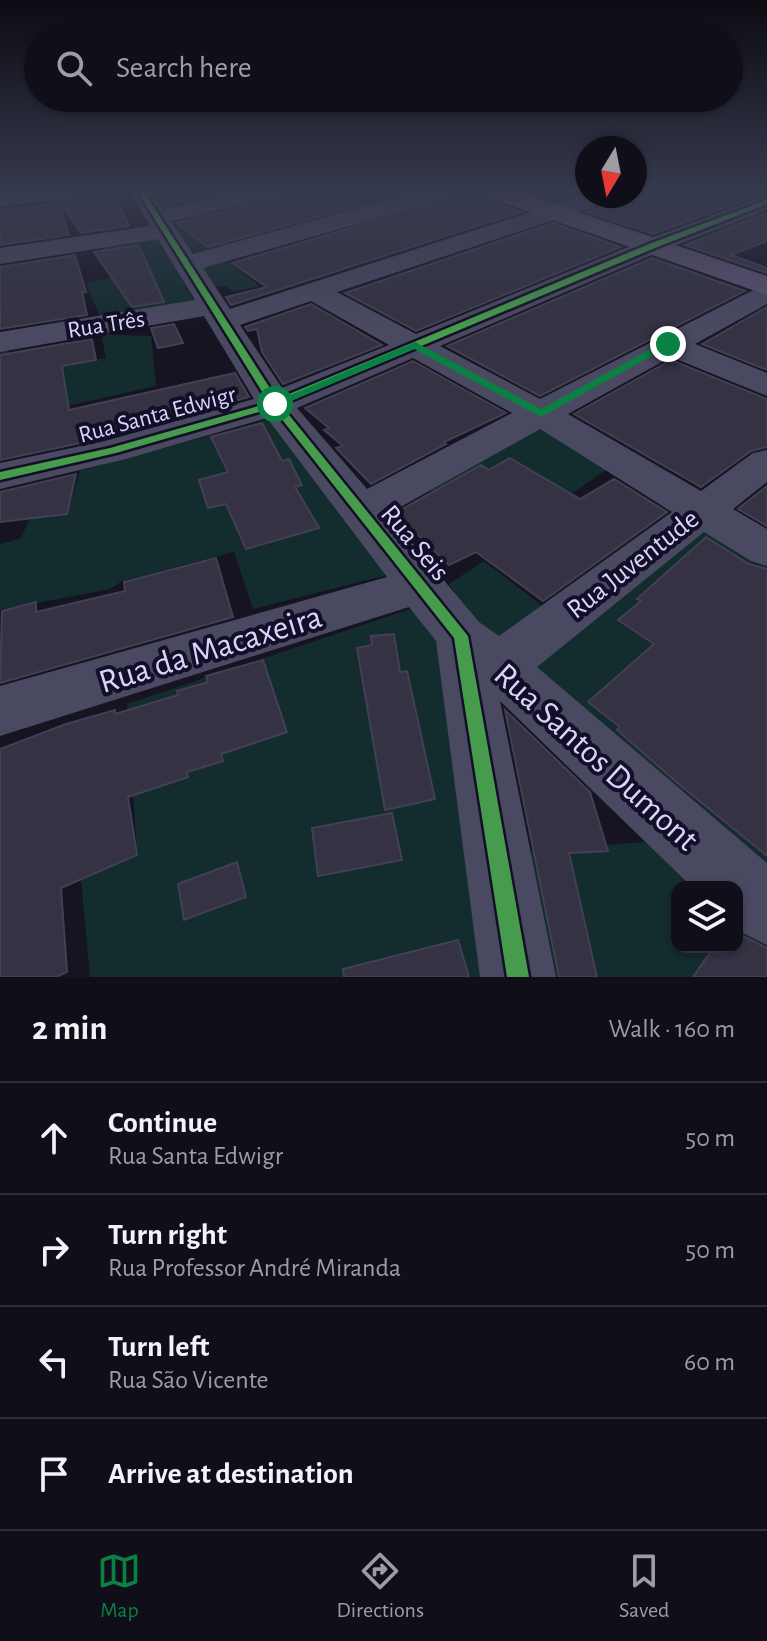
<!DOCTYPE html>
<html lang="en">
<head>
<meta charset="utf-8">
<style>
  :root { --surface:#100f19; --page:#1e1d26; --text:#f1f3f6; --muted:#9c9ca2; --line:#302f38; --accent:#0b8043 }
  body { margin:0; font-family:"Alegreya Sans",sans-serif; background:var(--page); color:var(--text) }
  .controls { position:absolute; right:24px; bottom:24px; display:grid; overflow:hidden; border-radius:16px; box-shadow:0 2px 6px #0004 }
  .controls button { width:72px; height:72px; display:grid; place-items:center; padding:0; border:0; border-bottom:2px solid var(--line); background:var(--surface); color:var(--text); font:40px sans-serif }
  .compass { position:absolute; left:575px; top:136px; width:72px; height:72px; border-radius:50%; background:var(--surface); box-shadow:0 2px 6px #0004; rotate:190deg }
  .stop { position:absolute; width:24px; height:24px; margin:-18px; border:6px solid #0b8043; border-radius:50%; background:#fff }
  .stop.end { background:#0b8043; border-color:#fff; box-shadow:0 2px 8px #0008 }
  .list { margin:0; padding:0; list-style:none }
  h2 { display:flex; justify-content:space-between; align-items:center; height:104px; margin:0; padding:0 32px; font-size:34px }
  h2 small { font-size:26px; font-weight:400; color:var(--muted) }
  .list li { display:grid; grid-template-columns:52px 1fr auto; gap:24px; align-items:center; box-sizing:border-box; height:112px; padding:0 32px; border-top:2px solid var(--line) }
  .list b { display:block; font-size:30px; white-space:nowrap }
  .list p { margin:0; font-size:26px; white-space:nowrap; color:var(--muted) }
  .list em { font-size:26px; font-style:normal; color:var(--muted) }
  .icon { flex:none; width:44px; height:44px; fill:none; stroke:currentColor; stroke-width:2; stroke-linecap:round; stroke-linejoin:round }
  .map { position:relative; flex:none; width:767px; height:977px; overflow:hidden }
  .search { position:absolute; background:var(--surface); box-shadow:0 2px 6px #0004; left:24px; right:24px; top:24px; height:88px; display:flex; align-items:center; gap:20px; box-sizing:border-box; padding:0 28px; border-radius:44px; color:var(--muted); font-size:30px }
  .sheet { height:552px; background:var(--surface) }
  nav { display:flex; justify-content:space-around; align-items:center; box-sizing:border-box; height:112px; border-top:2px solid var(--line); background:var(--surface); font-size:22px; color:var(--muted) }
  nav a { display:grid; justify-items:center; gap:4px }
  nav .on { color:var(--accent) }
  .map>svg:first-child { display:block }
  .green { fill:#132c2d }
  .building { fill:#343243; stroke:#433f54; stroke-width:2 }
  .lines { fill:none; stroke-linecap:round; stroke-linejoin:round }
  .minor { fill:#4a4962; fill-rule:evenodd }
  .major { fill:#5e5373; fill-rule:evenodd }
  .cycleway-casing { stroke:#130f26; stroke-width:5 }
  .cycleway { fill:#469c4c; fill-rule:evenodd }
  .route { fill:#0b8043 }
  .labels { text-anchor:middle; stroke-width:8; stroke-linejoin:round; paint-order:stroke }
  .far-street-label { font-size:24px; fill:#d9d4ff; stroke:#130f26 }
  .street-label { font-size:28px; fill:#d9d4ff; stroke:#130f26 }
  .near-street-label { font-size:34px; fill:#d9d4ff; stroke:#130f26 }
</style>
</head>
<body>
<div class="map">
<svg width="767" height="977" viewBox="0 0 767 977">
  <rect width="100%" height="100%" fill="#161421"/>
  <path class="green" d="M281,192H340L378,209L191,260L172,217Z
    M159,234L196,305L100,317L86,283L116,277L101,244Z
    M223,258L259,286L234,292L226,286H209L202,268Z
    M101,334L151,336L156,386L0,421V350L7,349L14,375L106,358Z
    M274,418L391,574L253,609L234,552L122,581L110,589L0,610V544L20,539L30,519L67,514L80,471Z
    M540,426L613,465L506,540L427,488Z
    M705,529L767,566V884L517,668Z
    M484,561L549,611L490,648L449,584Z
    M422,605L456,694L495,977H90L81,879L137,854L127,704Z
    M660,841L712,887H677V947H737V909L767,935V977H541L515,851Z"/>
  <path class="building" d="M79,192H114L129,226L81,233L60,203Z
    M166,192H189L198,198L164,206L157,194Z
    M288,192H329L359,205L208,247L176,223L276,200L280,194Z
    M635,192H720L745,200L653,234L587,212L612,204L617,196H635Z
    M482,194L486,200L521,212L231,305L226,297L267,287L232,263L455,197L467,198Z
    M59,203L69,235L0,245V210Z
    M767,213V241L731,255L767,268V273L685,245Z
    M553,223L621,247L416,331L345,293Z
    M138,245L144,257L164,302L132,307L94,252Z
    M75,255L86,292H82L87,315L0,329V267Z
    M652,258L745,291L540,396L447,346Z
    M311,304L382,345L283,384L262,352L257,329L248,331L245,327Z
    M767,307V370L702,344Z
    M174,324L183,343L158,348L151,328Z
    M92,339L96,360L62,366L69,410L235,373L249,397L104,438L0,460V355Z
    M671,360L767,399V447L751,451L701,487L574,414Z
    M413,361L506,413L444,442L446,444L371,484L336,448L343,446L324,430L329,428L305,408Z
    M262,423L282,461L289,459L302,485L295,487L319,528L246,549L226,504L208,508L199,480L228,472L211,437Z
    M510,458L580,499L614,479L667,512L543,601L476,552L449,565L395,513L481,465L489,470Z
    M76,474L67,514L0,522V492Z
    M767,486V526L738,509Z
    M706,537L749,564L767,569V856L681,786L617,730L620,727L588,702L654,644L618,620L641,601L637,599Z
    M216,558L233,617L0,683L2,611L36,602V612L125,591L124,582Z
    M394,634L400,672L407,671L435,799L385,810L357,648L372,645L371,636Z
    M263,660L287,732L221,754L223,761L187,772L188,777L128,797L137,855L61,888L67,972L56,977H0V749L66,724L115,710V714L178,695L177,691L208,682L206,676Z
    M505,710L590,792L608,851L569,853L597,977H559Z
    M392,813L402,860L318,876L312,828Z
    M237,862L246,897L184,920L178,884Z
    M737,933L767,948V977H693L714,947H737Z
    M458,940L469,977H344L343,969Z"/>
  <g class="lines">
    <path class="minor" d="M76,192L65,199L0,207V193Z
      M130,192H152L163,209L236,192H278L275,197L171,221L193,254L417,192H454L451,197L203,268L230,309L587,194L614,196L611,201L337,292L416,334L643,241L767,195V210L661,251L440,346L540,399L767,283V304L695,344L767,373V396L671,357L568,414L701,491L753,453L767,450V482L733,509L767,529V566L751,561L704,532L537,667L767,863V945L737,930V887H692L500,701L556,977H480L436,641L409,607L0,736V686L387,577L267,418L126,459L0,489V463L105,441L254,399L204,316L0,352V332L195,300L158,239L0,264V248L150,226ZM311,301L389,345L282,388L240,325ZM413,358L512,413L367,489L297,408ZM540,429L672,512L499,636L479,622L388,514Z"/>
    <path class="major" d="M484,192H519L767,276V295L487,197Z"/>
    <g class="cycleway-casing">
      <path id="cycleway" d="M138,192H144L277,399L649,244L767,200V204L655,248L281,405L468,636L529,977H507L454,638L273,408L116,453L0,480V472L110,448L269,403Z"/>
    </g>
    <use href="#cycleway" class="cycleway"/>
  </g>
  <linearGradient id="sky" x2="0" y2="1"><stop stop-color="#0c0b12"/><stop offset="0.58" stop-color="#363a4e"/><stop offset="1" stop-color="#363a4e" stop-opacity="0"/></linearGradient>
  <rect width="767" height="329" fill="url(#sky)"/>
  <path class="route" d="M665,341L673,344L541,417L414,349L279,406L269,404L415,342L541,409Z"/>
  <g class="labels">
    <g class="far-street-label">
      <text transform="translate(106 324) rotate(-9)" y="8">Rua Três</text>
      <text transform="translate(157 414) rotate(-15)" y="8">Rua Santa Edwigr</text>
    </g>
    <g class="street-label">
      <text transform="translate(416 542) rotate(50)" y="10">Rua Seis</text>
      <text transform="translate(632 563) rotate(-38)" y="10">Rua Juventude</text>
    </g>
    <g class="near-street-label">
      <text transform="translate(210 648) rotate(-17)" y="12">Rua da Macaxeira</text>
      <text transform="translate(597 756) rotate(42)" y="12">Rua Santos Dumont</text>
    </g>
  </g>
</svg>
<div class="controls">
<button><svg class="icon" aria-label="layers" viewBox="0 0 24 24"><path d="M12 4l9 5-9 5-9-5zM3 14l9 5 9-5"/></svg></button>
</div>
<svg class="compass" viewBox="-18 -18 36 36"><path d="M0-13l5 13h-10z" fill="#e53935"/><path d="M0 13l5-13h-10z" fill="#9c9ca2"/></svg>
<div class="stop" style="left:275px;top:404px"></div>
<div class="stop end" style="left:668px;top:344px"></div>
<div class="search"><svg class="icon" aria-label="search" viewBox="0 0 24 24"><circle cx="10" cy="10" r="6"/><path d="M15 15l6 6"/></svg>Search here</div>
</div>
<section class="sheet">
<h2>2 min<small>Walk · 160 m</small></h2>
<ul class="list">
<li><svg class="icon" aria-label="ahead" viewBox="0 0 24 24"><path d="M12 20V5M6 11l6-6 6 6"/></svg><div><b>Continue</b><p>Rua Santa Edwigr</p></div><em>50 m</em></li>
<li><svg class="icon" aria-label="right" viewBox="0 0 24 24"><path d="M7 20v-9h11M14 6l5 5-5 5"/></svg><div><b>Turn right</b><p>Rua Professor André Miranda</p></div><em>50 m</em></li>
<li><svg class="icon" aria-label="left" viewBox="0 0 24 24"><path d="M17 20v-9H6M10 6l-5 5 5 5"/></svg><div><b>Turn left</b><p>Rua São Vicente</p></div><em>60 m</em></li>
<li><svg class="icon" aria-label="arrive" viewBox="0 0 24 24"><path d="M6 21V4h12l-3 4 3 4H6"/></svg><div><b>Arrive at destination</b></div></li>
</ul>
</section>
<nav>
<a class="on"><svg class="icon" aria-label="map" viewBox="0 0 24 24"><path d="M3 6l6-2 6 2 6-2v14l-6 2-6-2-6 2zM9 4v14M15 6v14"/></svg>Map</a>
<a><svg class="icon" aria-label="directions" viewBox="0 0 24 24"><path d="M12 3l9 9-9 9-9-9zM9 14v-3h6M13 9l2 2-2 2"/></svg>Directions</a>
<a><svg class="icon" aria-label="saved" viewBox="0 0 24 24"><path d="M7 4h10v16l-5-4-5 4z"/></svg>Saved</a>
</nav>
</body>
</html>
